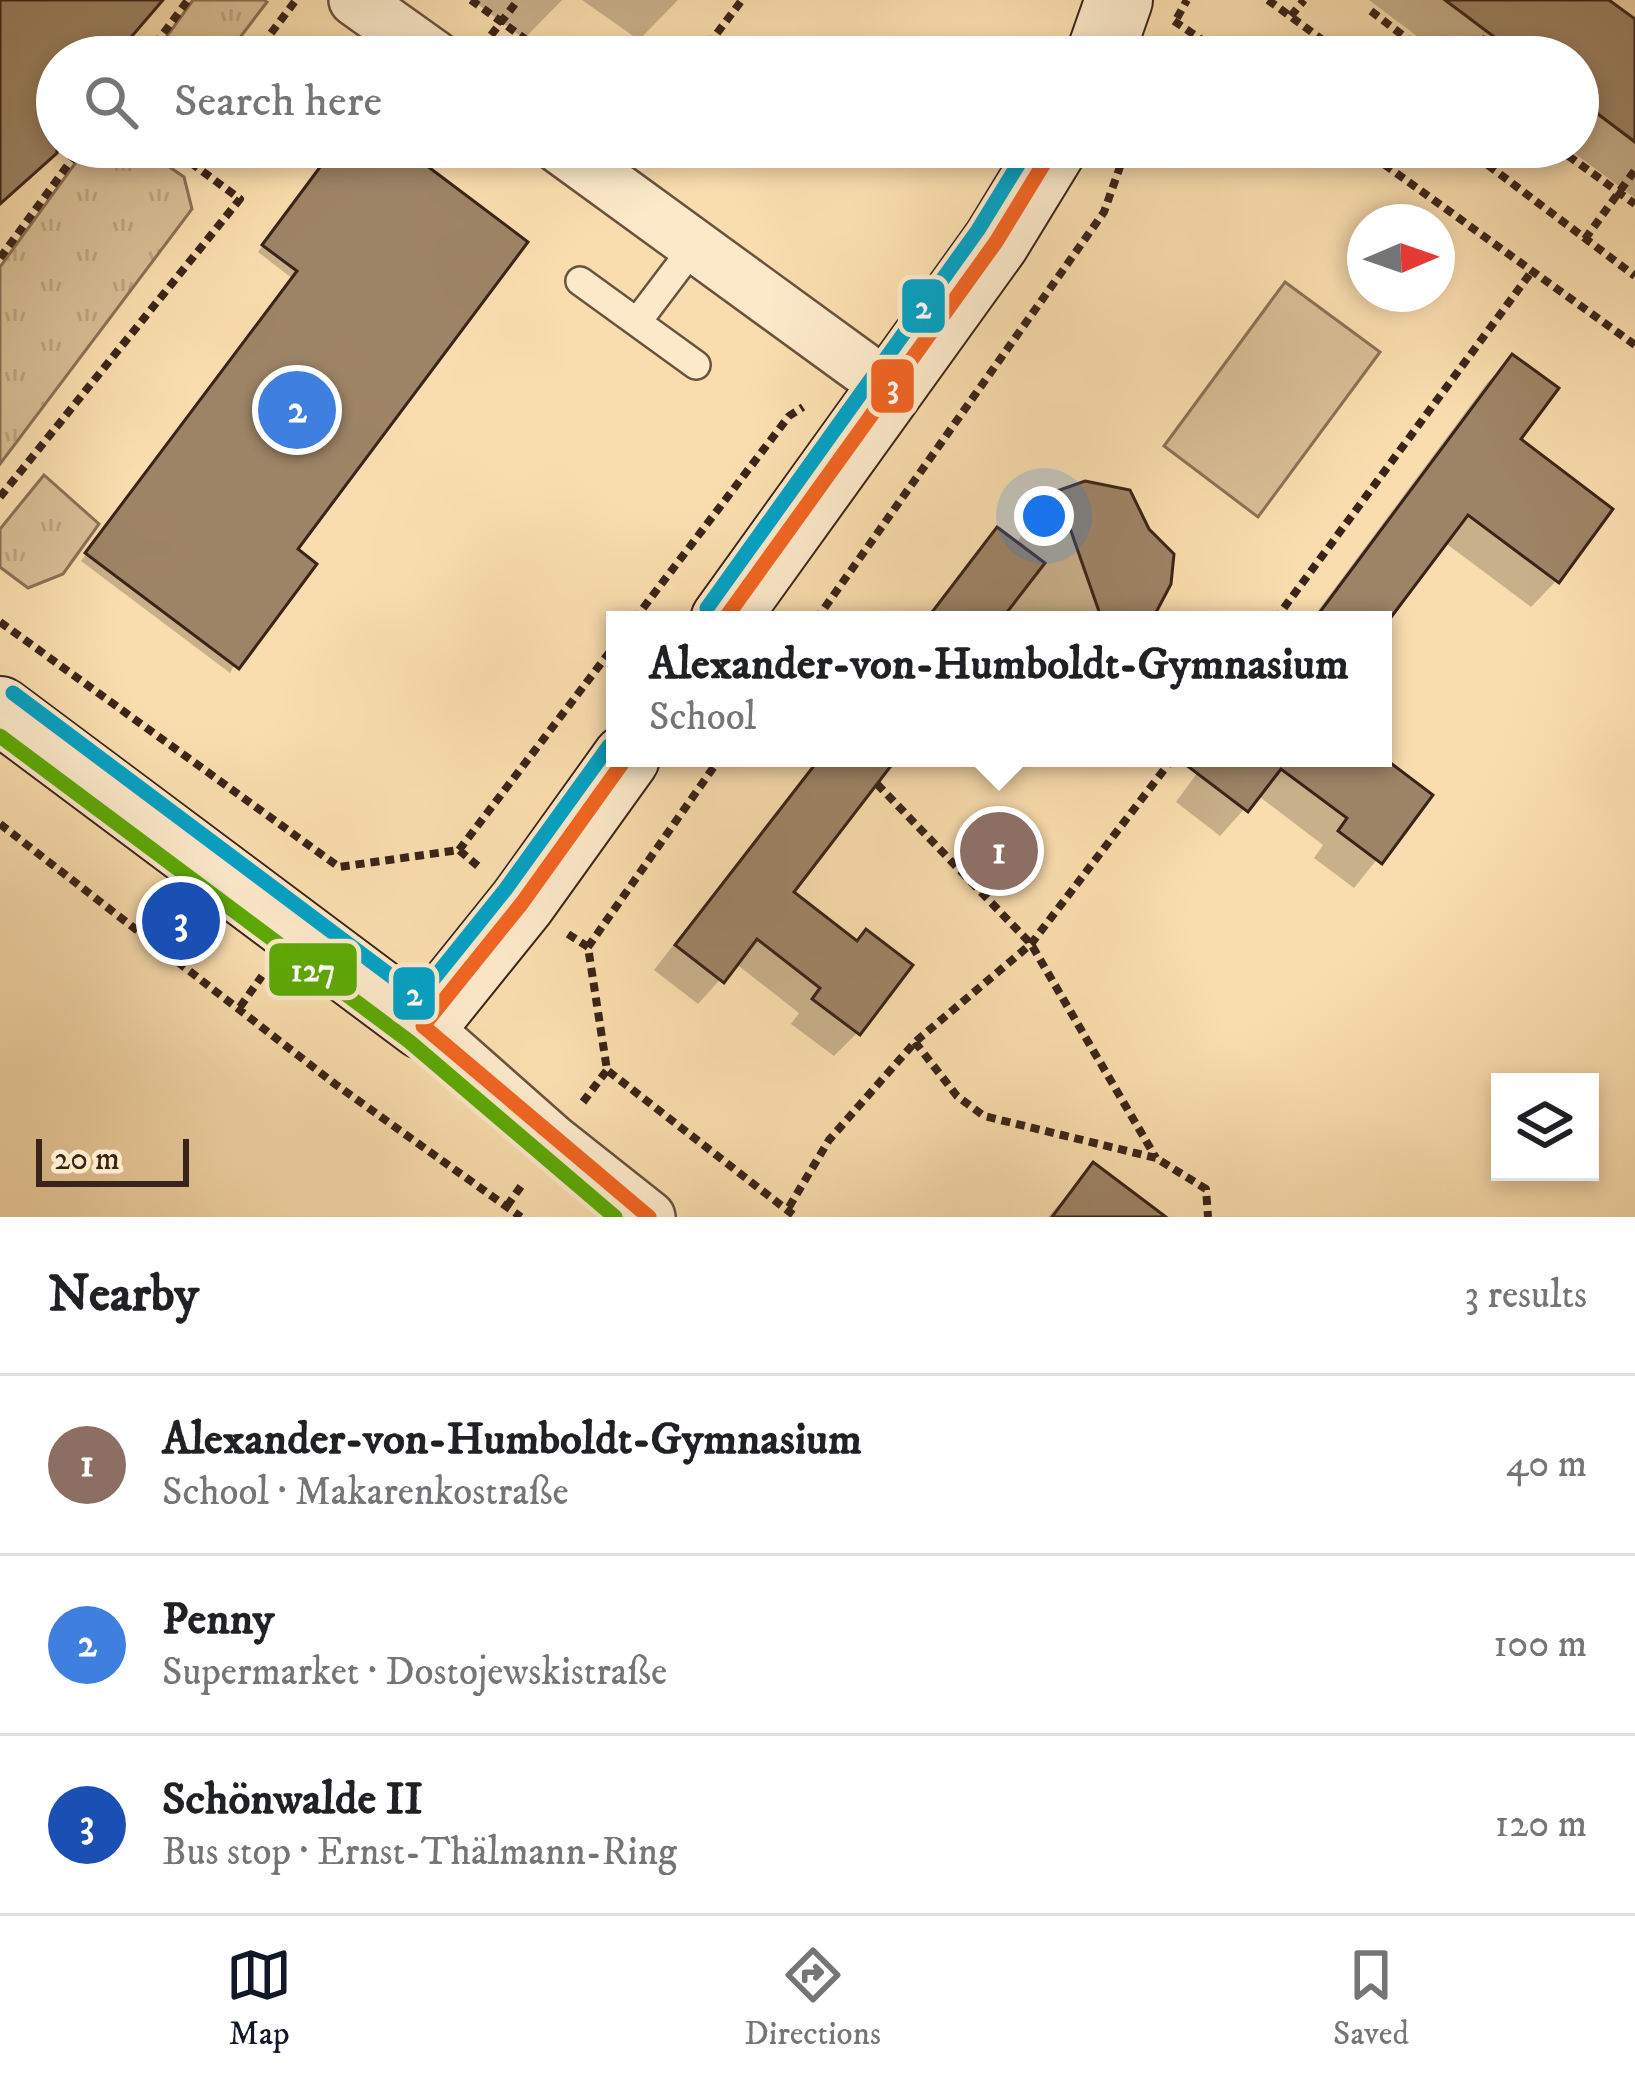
<!DOCTYPE html>
<html lang="en">
<head>
<meta charset="utf-8">
<style>
  :root { --surface:#fff; --page:#f6f6f6; --text:#202124; --muted:#757577; --line:#e0e0e0; --accent:#111827 }
  body { margin:0; font-family:"IM FELL DW Pica",serif; background:var(--page); color:var(--text) }
  .controls { position:absolute; right:36px; bottom:36px; display:grid; overflow:hidden; border-radius:0px; box-shadow:0 6px 18px #0003 }
  .controls button { width:108px; height:108px; display:grid; place-items:center; padding:0; border:0; border-bottom:3px solid var(--line); background:var(--surface); color:var(--text); font:60px sans-serif }
  .compass { position:absolute; left:1347px; top:204px; width:108px; height:108px; border-radius:50%; background:var(--surface); box-shadow:0 6px 18px #0003; rotate:88deg }
  .scale { position:absolute; left:36px; bottom:30px; width:153px; box-sizing:border-box; padding-left:12px; border:6px solid #3a2419; border-top:0; font-size:33px; line-height:42px; white-space:nowrap; color:#3a2419; -webkit-text-stroke:9px #fce9ca; paint-order:stroke }
  .you { position:absolute; left:1044px; top:516px; width:42px; height:42px; margin:-30px; border:9px solid #fff; border-radius:50%; background:#1a73e8; box-shadow:0 0 0 18px #1a73e833 }
  .badge { display:grid; place-items:center; width:78px; height:78px; border-radius:50%; background:var(--accent); color:#fff; font-size:39px; font-weight:700 }
  .pin { position:absolute; translate:-50% -50%; border:6px solid #fff; box-shadow:0 3px 12px #0006 }
  .popup { position:absolute; left:606px; top:611px; width:786px; height:156px; box-sizing:border-box; display:grid; place-content:center; border-radius:0px; background:var(--surface); filter:drop-shadow(0 3px 9px #0005); font-size:39px; white-space:nowrap; color:var(--muted) }
  .popup b { font-size:45px; color:var(--text) }
  .popup::after { content:''; position:absolute; left:50%; top:100%; margin-left:-24px; border:24px solid transparent; border-top-color:var(--surface) }
  .list { margin:0; padding:0; list-style:none }
  h2 { display:flex; justify-content:space-between; align-items:center; height:156px; margin:0; padding:0 48px; font-size:51px }
  h2 small { font-size:39px; font-weight:400; color:var(--muted) }
  .list li { display:grid; grid-template-columns:78px 1fr auto; gap:36px; align-items:center; box-sizing:border-box; height:180px; padding:0 48px; border-top:3px solid var(--line) }
  .list b { display:block; font-size:45px; white-space:nowrap }
  .list p { margin:0; font-size:39px; white-space:nowrap; color:var(--muted) }
  .list em { font-size:39px; font-style:normal; color:var(--muted) }
  .icon { flex:none; width:66px; height:66px; fill:none; stroke:currentColor; stroke-width:2; stroke-linecap:round; stroke-linejoin:round }
  .map { position:relative; flex:none; width:1635px; height:1217px; overflow:hidden }
  .search { position:absolute; background:var(--surface); box-shadow:0 6px 18px #0003; left:36px; right:36px; top:36px; height:132px; display:flex; align-items:center; gap:30px; box-sizing:border-box; padding:0 42px; border-radius:66px; color:var(--muted); font-size:45px }
  .sheet { height:696px; background:var(--surface) }
  nav { display:flex; justify-content:space-around; align-items:center; box-sizing:border-box; height:168px; border-top:3px solid var(--line); background:var(--surface); font-size:33px; color:var(--muted) }
  nav a { display:grid; justify-items:center; gap:6px }
  nav .on { color:var(--accent) }
  .map>svg:first-child { display:block }
  .grass { fill:url(#grass-tufts); stroke:#8a7157; stroke-width:3 }
  .pitch { fill:#d9be95; stroke:#8a7157; stroke-width:3 }
  .shadow { fill:#0003 }
  .building { fill:#9e8466; stroke:#3a2419; stroke-width:3 }
  .lines { fill:none; stroke-linecap:round; stroke-linejoin:round }
  .lane-casing { stroke:#6a523e; stroke-width:32 }
  .street-casing { stroke:#6a523e; stroke-width:56 }
  .secondary-casing { stroke:#3a2419; stroke-width:70 }
  .path { stroke:#3a2419; stroke-width:8; stroke-dasharray:9 6; stroke-linecap:butt }
  .lane { stroke:#fce9ca; stroke-width:27 }
  .street { stroke:#fce9ca; stroke-width:51 }
  .secondary { stroke:#fce9ca; stroke-width:66 }
  .bus-1-casing { stroke:#fce9ca; stroke-width:24 }
  .bus-2-casing { stroke:#fce9ca; stroke-width:24 }
  .bus-3-casing { stroke:#fce9ca; stroke-width:24 }
  .bus-1 { stroke:#f26522; stroke-width:15 }
  .bus-2 { stroke:#5daa05; stroke-width:15 }
  .bus-3 { stroke:#03a2c5; stroke-width:15 }
  .line-badge { stroke:#fce9ca; stroke-width:4.5 }
  .badge-label { font-size:33px; text-anchor:middle; font-weight:bold; fill:#fff }
</style>
</head>
<body>
<div class="map">
<svg width="1635" height="1217" viewBox="0 0 1635 1217">
  <defs>
    <pattern id="grass-tufts" width="24" height="20" patternUnits="userSpaceOnUse" patternTransform="scale(3)"><rect width="24" height="20" fill="#d9be95"/><path d="M3 7l-1-3M5 7V3M7 7l1-3M15 17l-1-3M17 17v-4M19 17l1-3" fill="none" stroke="#bba380"/></pattern>
  </defs>
  <rect width="100%" height="100%" fill="#faddae"/>
  <filter id="stains"><feTurbulence type="fractalNoise" baseFrequency=".00167" numOctaves="4"/><feColorMatrix values="0 0 0 0 .2 0 0 0 0 .09 0 0 0 0 .02 0 0 0 .5 -.17"/></filter>
  <radialGradient id="worn" r=".72"><stop offset=".6" stop-color="#630" stop-opacity="0"/><stop offset="1" stop-color="#630" stop-opacity=".3"/></radialGradient>
  <path class="grass" d="M193,0H264L267,2L225,57H152Z
    M87,147H157L152,155L184,177L192,209L0,464V267Z
    M44,475L99,524L63,574L28,588L0,567V529Z"/>
  <path class="pitch" d="M1285,282L1380,352L1258,517L1164,446Z"/>
  <path class="shadow" d="M472,0H562L524,39Z
    M582,0H678L639,40Z
    M1369,0H1604L1635,23V198L1566,147H1578V57H1445Z
    M337,147H397L294,550L230,673L81,561L293,279L258,252Z
    M1513,358L1516,439L1609,510L1556,581L1531,607L1444,542L1383,623L1311,620L1487,383Z
    M1085,484L1168,583L1148,620H924L998,531L1016,545L1030,520L1054,495Z
    M818,758H893L790,892L857,1033L834,1056L791,1024L799,1013L735,963L698,1004L654,970Z
    M989,758H1032L1013,777Z
    M1208,758H1353L1429,795L1354,888L1314,858L1323,845L1257,795L1220,836L1176,802Z
    M1093,1166L1158,1217H1048Z"/>
  <path class="building" d="M0,0H163L114,57H57V153L0,204Z
    M1445,0H1609L1635,19V142L1578,99V57H1521Z
    M335,147H402L528,242L298,549L317,564L239,669L85,553L297,271L262,245Z
    M1512,354L1559,388L1521,439L1613,509L1559,583L1468,515L1389,620H1314Z
    M1085,481L1130,490L1149,529L1174,554L1171,584L1152,620H1102L1057,491Z
    M997,527L1045,563L1001,620H926Z
    M820,758H897L794,892L857,941L866,929L913,965L860,1035L812,999L820,988L757,939L724,983L675,945Z
    M1177,758H1384L1433,795L1382,864L1338,831L1347,818L1281,769L1248,812Z
    M1093,1162L1166,1217H1052Z"/>
  <g class="lines">
    <g class="lane-casing">
      <path id="lane" d="M580,281L696,365
        M637,322L696,244"/>
    </g>
    <g class="street-casing">
      <path id="street" d="M355,0L435,57
        M559,147L890,388
        M423,1026L553,1141L649,1217"/>
    </g>
    <g class="secondary-casing">
      <path id="secondary" d="M1099,57L1119,0
        M724,620L996,242L1054,147
        M0,710L423,1026L522,903L626,758"/>
    </g>
    <path class="path" d="M471,0L550,57
      M1268,0L1346,57
      M1371,11L1431,57
      M1291,16L1304,0
      M1177,18L1187,0
      M1174,21L1227,57
      M482,47L518,0
      M146,57L188,0
      M253,57L296,0
      M699,57L742,0
      M1473,57L1489,33
      M1360,147L1635,345
      M1464,147L1635,276
      M1556,147L1635,204
      M1585,239L1635,170
      M0,258L81,147
      M0,497L240,199L179,154L184,147
      M634,620L789,416L803,407
      M816,620L1104,212L1127,147
      M1275,620L1532,271
      M0,622L339,867L459,850L479,867
      M877,784L1031,944L1156,1158
      M0,824L335,1084L521,1217
      M459,850L615,645
      M568,934L588,947L607,1070L796,1217
      M588,947L720,758
      M240,1007L262,976
      M915,1042L957,1096L984,1116L1156,1158L1206,1189L1208,1217
      M583,1102L607,1070
      M507,1206L524,1182
      M789,1207L829,1140L915,1042L1031,944L1173,758"/>
    <use href="#lane" class="lane"/>
    <use href="#street" class="street"/>
    <use href="#secondary" class="secondary"/>
    <g class="bus-1-casing">
      <path id="bus-1" d="M724,620L996,242L1054,147
        M423,1026L522,903L626,758
        M423,1026L649,1217"/>
    </g>
    <g class="bus-2-casing">
      <path id="bus-2" d="M0,736L410,1042L615,1217"/>
    </g>
    <g class="bus-3-casing">
      <path id="bus-3" d="M707,608L978,230L1029,147
        M13,693L419,997L505,890L609,746"/>
    </g>
    <use href="#bus-1" class="bus-1"/>
    <use href="#bus-2" class="bus-2"/>
    <use href="#bus-3" class="bus-3"/>
  </g>
  <g class="line-badge">
    <rect x="900" y="277" width="47" height="58" rx="12" fill="#03a2c5"/>
    <rect x="869" y="357" width="47" height="58" rx="12" fill="#f26522"/>
    <rect x="267" y="941" width="92" height="57" rx="12" fill="#5daa05"/>
    <rect x="391" y="965" width="46" height="57" rx="12" fill="#03a2c5"/>
  </g>
  <g class="badge-label">
    <text x="923" y="318">2</text>
    <text x="893" y="397">3</text>
    <text x="313" y="981">127</text>
    <text x="414" y="1005">2</text>
  </g>
  <rect width="100%" height="100%" filter="url(#stains)"/>
  <rect width="100%" height="100%" fill="url(#worn)"/>
</svg>
<div class="controls">
<button><svg class="icon" aria-label="layers" viewBox="0 0 24 24"><path d="M12 4l9 5-9 5-9-5zM3 14l9 5 9-5"/></svg></button>
</div>
<svg class="compass" viewBox="-18 -18 36 36"><path d="M0-13l5 13h-10z" fill="#e53935"/><path d="M0 13l5-13h-10z" fill="#757577"/></svg>
<div class="scale">20 m</div>
<div class="you"></div>
<div class="pin badge" style="left:999px;top:851px;background:#8d6e63">1</div>
<div class="popup"><b>Alexander-von-Humboldt-Gymnasium</b>School</div>
<div class="pin badge" style="left:297px;top:410px;background:#3f7fe0">2</div>
<div class="pin badge" style="left:181px;top:921px;background:#1a4fb4">3</div>
<div class="search"><svg class="icon" aria-label="search" viewBox="0 0 24 24"><circle cx="10" cy="10" r="6"/><path d="M15 15l6 6"/></svg>Search here</div>
</div>
<section class="sheet">
<h2>Nearby<small>3 results</small></h2>
<ul class="list">
<li><span class="badge" style="background:#8d6e63">1</span><div><b>Alexander-von-Humboldt-Gymnasium</b><p>School · Makarenkostraße</p></div><em>40 m</em></li>
<li><span class="badge" style="background:#3f7fe0">2</span><div><b>Penny</b><p>Supermarket · Dostojewskistraße</p></div><em>100 m</em></li>
<li><span class="badge" style="background:#1a4fb4">3</span><div><b>Schönwalde II</b><p>Bus stop · Ernst-Thälmann-Ring</p></div><em>120 m</em></li>
</ul>
</section>
<nav>
<a class="on"><svg class="icon" aria-label="map" viewBox="0 0 24 24"><path d="M3 6l6-2 6 2 6-2v14l-6 2-6-2-6 2zM9 4v14M15 6v14"/></svg>Map</a>
<a><svg class="icon" aria-label="directions" viewBox="0 0 24 24"><path d="M12 3l9 9-9 9-9-9zM9 14v-3h6M13 9l2 2-2 2"/></svg>Directions</a>
<a><svg class="icon" aria-label="saved" viewBox="0 0 24 24"><path d="M7 4h10v16l-5-4-5 4z"/></svg>Saved</a>
</nav>
</body>
</html>
